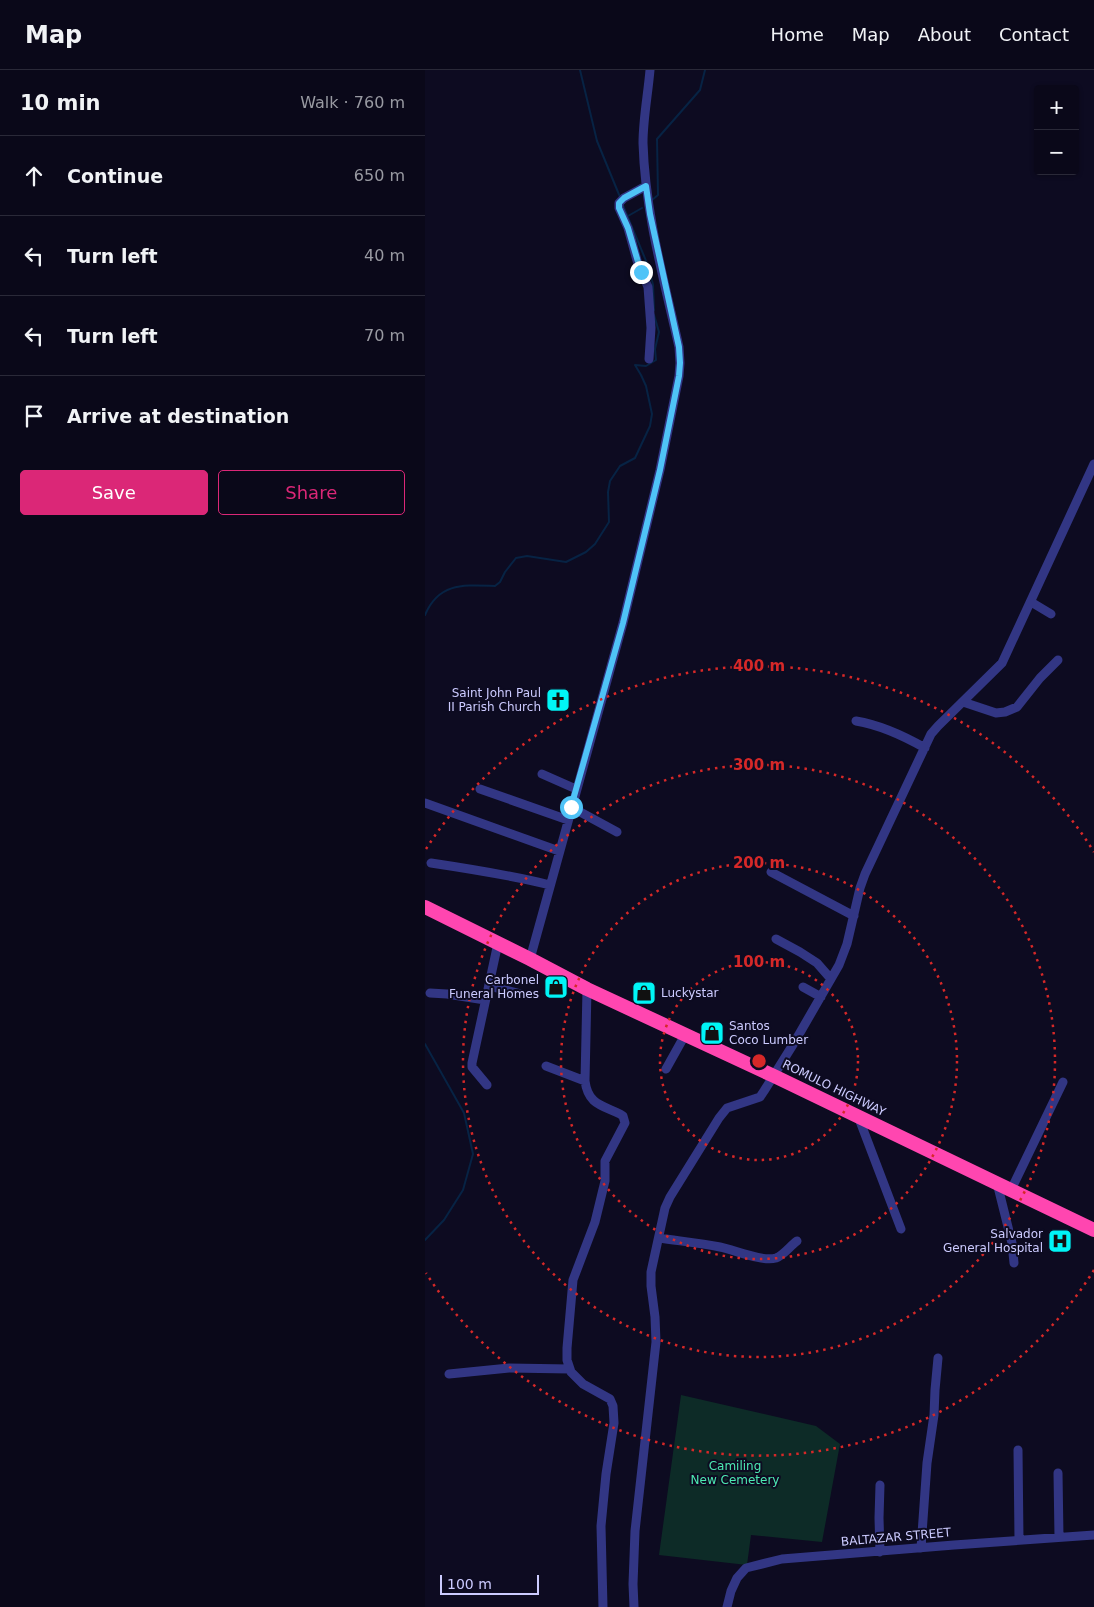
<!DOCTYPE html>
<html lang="en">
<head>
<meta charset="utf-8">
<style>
  :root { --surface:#0a0819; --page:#131122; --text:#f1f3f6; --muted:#999aa2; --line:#2a2938; --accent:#db2777 }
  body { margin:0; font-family:"DejaVu Sans",sans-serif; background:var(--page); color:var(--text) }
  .controls { position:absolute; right:15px; top:15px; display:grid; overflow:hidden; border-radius:5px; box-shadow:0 1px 4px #0004 }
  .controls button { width:45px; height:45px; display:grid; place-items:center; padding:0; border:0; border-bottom:1px solid var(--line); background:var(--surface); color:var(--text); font:25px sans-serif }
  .scale { position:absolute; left:15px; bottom:12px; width:99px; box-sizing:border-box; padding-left:5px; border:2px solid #cccbff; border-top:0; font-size:14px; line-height:18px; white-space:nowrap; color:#cccbff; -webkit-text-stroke:4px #0d0b21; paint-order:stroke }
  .stop { position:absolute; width:15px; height:15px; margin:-11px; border:4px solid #4fc3f7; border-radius:50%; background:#fff }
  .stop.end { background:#4fc3f7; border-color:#fff; box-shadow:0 1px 5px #0008 }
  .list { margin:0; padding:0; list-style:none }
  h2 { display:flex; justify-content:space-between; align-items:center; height:65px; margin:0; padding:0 20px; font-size:21px }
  h2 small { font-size:16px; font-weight:400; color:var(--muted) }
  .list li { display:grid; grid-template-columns:32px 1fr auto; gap:15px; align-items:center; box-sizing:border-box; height:80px; padding:0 20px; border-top:1px solid var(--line) }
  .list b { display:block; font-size:19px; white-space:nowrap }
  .list em { font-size:16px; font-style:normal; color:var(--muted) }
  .actions { display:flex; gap:10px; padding:15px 20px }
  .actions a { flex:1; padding:11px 0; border:1px solid var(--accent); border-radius:5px; text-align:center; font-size:18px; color:var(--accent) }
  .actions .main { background:var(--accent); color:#fff }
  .icon { flex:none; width:28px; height:28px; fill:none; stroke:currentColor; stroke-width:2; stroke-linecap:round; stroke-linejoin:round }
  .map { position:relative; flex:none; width:669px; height:1537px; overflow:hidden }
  header { display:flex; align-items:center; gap:30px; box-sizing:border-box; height:70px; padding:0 25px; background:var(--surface); border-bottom:1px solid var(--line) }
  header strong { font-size:24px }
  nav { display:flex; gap:28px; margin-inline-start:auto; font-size:18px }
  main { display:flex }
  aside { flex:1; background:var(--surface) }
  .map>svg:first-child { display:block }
  .green { fill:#0d2b27 }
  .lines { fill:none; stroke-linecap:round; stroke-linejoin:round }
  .stream { stroke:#072344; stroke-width:2 }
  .minor { stroke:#323684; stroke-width:9 }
  .highway { stroke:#ff46b0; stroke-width:14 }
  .route { stroke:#4fc3f7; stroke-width:6 }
  .ring { fill:none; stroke:#d62828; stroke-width:2.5; stroke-dasharray:2.5 5 }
  .labels { text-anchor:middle; stroke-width:4; stroke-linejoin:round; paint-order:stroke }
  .poi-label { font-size:12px; fill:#cccbff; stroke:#0d0b21; text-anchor:end }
  .street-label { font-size:12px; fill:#cccbff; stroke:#0d0b21 }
  .park-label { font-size:12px; fill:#4de9b3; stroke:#0d0b21 }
  .centre { fill:#d62828; stroke:#0d0b21; stroke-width:2.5 }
  .ring-label { font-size:15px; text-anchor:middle; font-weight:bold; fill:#d62828; stroke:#0d0b21; stroke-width:4; stroke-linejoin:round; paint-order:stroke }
</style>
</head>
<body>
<header>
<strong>Map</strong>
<nav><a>Home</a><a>Map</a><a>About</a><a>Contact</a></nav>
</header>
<main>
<aside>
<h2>10 min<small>Walk · 760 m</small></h2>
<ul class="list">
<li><svg class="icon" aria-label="ahead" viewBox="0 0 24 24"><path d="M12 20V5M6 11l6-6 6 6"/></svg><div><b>Continue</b></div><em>650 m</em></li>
<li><svg class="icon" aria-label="left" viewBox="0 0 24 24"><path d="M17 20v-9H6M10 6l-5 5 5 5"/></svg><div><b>Turn left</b></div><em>40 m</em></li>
<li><svg class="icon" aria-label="left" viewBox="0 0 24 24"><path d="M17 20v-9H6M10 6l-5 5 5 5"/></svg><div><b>Turn left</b></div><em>70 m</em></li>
<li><svg class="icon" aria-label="arrive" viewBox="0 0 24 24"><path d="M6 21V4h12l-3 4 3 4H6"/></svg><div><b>Arrive at destination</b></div></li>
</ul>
<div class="actions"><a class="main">Save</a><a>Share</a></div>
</aside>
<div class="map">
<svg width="669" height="1537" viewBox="0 0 669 1537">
  <rect width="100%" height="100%" fill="#0d0b21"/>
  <path class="green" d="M256,1325L391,1356L415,1374L397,1472L326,1465L322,1495L234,1485Z"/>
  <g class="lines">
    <path class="stream" d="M155,0L172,71L195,127
      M227,130L233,125L232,69L275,20L280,0
      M197,133L224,198L228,215L229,240
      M203,146L217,138
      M0,545C14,512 39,515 70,516L75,512L80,502L91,488L102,486L141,492L161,482L170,474L184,452L183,422L185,411L195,396L210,388L225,356L227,344L221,316L216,305L210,295L221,296L231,290L230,279L234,262L229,245
      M0,974L39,1043L48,1084L38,1120L19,1150L0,1170"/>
    <path class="minor" d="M221,116L199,128L194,133V138L203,158L213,194L223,217L226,258L224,289
      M606,532L626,544
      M538,632L571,643L580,642L592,637L615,608L633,590
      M431,651C455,655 479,666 500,678
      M117,704L151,719
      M55,719L143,750
      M0,733L134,781
      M146,737L192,762
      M6,793C46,799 86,805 125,815
      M346,802L429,846
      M351,869L375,882L392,893L406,909
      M105,889L198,553L235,400L254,306L255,293L254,277C239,210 220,142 218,73C218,49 223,24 225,0
      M64,916L100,925
      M378,917L396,927
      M162,919L160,1011C163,1034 176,1035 195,1044L198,1046L200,1053L180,1091V1111L170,1152L148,1210L142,1278V1290L146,1302L158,1314L185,1329L188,1336L189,1353L181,1404L176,1456L178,1537
      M5,923L22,924L60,930
      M121,996L160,1011
      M241,999L260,965
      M62,1015L47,997V993L73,873
      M433,1046L476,1159
      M572,1113L587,1173L589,1193
      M586,1120L638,1012
      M234,1168C254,1171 275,1173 295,1177C310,1180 337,1192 351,1188C359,1185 365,1176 372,1171
      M24,1304L84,1298L145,1299
      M593,1380L594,1470
      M633,1403L634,1467
      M496,1478L502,1393L509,1345L510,1320L513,1288
      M455,1482L454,1448L455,1415
      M209,1537L208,1514L210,1461L231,1272L230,1247L226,1216V1202L240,1138L245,1127L294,1048L302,1038L335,1027L339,1021L369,973L414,895L422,874L435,818L440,804L506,664L513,656L577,593L669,394
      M302,1537L306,1521L312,1508L321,1498L357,1489L529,1475L669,1465"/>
    <path class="highway" d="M0,837L105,889L162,919L349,1006L669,1160"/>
  </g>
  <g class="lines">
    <path class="route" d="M146,737L198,553L235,400L254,306L255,293L254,277L225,144L221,116L199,128L194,133V138L203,158L216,202"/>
  </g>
  <g class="ring">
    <circle cx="334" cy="991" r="99"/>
    <circle cx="334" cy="991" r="198"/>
    <circle cx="334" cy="991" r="296"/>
    <path d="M669 1200A395 395 0 0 1 1 1203M1 779A395 395 0 0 1 669 782"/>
  </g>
  <defs>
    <g id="church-square" transform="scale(1.25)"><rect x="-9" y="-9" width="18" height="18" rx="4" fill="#00f5f6" stroke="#0d0b21"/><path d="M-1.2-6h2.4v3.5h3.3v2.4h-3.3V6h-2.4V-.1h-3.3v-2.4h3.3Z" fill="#111"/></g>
    <g id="shop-square" transform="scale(1.25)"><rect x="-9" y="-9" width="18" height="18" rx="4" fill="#00f5f6" stroke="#0d0b21"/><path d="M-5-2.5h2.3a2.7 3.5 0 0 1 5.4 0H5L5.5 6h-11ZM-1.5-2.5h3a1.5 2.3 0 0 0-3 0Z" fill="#111"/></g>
    <g id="hospital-square" transform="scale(1.25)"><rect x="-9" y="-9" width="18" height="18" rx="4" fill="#00f5f6" stroke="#0d0b21"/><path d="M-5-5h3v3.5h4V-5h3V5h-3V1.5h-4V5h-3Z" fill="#111"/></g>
  </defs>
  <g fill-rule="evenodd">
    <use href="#church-square" x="133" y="630"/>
    <use href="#shop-square" x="131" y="917"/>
    <use href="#shop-square" x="219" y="923"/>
    <use href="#shop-square" x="287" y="963"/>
    <use href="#hospital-square" x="635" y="1171"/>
  </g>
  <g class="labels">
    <g class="poi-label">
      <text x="116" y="627">Saint John Paul<tspan x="116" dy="14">II Parish Church</tspan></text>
      <text x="114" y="914">Carbonel<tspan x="114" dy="14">Funeral Homes</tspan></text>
      <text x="236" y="927" text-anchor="start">Luckystar</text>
      <text x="304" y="960" text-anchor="start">Santos<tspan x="304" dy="14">Coco Lumber</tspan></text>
      <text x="618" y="1168">Salvador<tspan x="618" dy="14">General Hospital</tspan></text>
    </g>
    <g class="street-label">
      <text transform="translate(409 1018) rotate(26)" y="4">ROMULO HIGHWAY</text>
      <text transform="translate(471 1467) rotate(-5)" y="4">BALTAZAR STREET</text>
    </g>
    <g class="park-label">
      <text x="310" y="1400">Camiling<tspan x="310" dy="14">New Cemetery</tspan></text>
    </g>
  </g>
  <circle cx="334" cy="991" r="8" class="centre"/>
  <g class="ring-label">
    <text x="334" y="601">400 m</text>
    <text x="334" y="700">300 m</text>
    <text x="334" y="798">200 m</text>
    <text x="334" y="897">100 m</text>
  </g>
</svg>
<div class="controls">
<button>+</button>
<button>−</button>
</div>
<div class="scale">100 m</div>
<div class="stop" style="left:146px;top:737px"></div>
<div class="stop end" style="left:216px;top:202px"></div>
</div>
</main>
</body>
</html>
